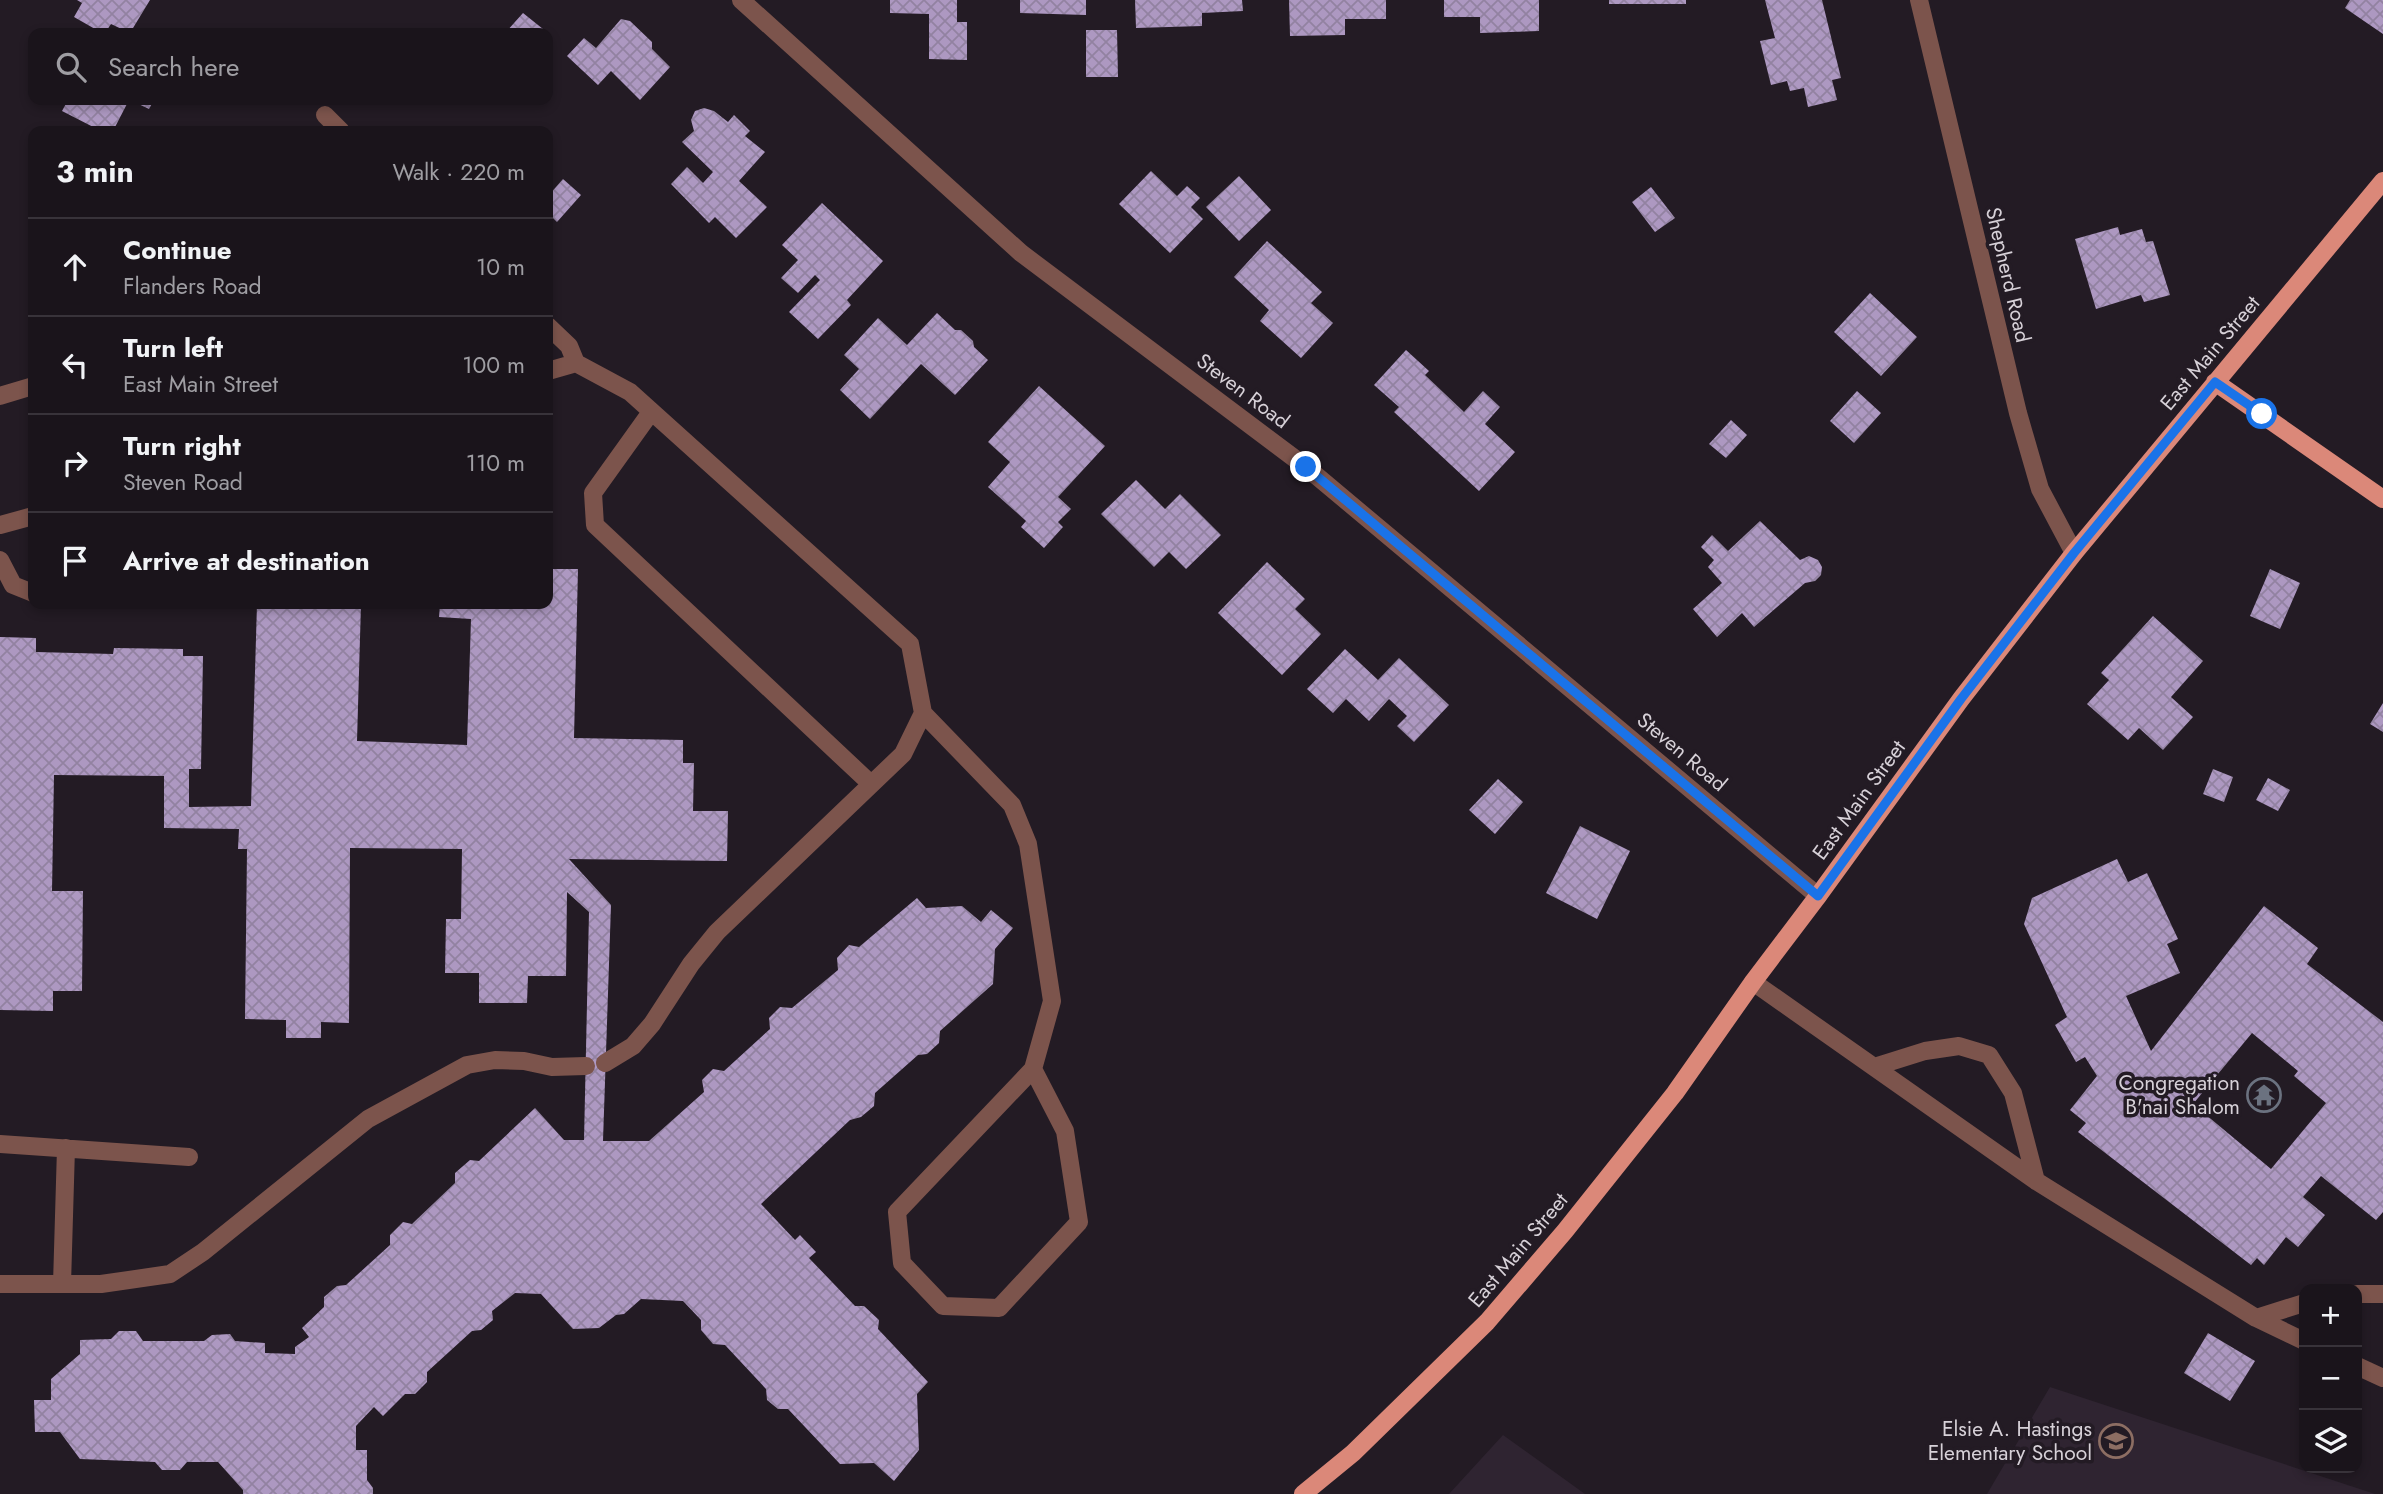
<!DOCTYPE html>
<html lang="en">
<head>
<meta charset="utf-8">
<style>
  :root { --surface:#1a141b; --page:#272128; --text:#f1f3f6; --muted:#9f9ea3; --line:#38333a }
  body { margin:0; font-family:Jost,sans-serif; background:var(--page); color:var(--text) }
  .controls { position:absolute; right:21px; bottom:21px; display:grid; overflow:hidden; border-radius:14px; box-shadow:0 4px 10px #0003 }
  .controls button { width:63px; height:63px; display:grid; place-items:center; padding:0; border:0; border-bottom:2px solid var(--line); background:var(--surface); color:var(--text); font:35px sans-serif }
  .stop { position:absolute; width:21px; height:21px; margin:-16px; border:5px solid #1a73e8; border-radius:50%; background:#fff }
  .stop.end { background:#1a73e8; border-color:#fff; box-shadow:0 2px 7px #0008 }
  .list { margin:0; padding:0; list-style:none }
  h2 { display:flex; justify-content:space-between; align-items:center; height:91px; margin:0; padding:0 28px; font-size:30px }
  h2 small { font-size:23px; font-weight:400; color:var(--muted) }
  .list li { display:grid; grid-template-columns:46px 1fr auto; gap:21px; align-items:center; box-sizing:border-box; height:98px; padding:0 28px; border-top:2px solid var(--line) }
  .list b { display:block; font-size:26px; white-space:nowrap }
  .list p { margin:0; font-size:23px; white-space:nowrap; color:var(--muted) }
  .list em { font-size:23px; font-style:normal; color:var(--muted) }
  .icon { flex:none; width:38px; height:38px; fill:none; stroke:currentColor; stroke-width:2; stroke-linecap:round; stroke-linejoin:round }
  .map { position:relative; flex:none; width:2383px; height:1494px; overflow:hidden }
  .search { position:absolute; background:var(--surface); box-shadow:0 4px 10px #0003; left:28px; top:28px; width:525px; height:77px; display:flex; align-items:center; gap:18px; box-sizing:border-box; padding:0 24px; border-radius:14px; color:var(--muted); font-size:26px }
  .panel { position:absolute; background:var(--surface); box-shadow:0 4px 10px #0003; left:28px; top:126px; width:525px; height:483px; border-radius:14px }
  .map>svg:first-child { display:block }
  .built { fill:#2f2431 }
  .building { fill:url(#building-cross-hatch); fill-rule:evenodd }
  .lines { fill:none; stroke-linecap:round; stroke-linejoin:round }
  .minor { stroke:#7c544c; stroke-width:18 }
  .major { stroke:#db8879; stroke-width:18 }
  .route { stroke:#1a73e8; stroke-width:9 }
  .labels { text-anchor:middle; stroke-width:7; stroke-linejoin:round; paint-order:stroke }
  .street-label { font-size:21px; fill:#d7d1d8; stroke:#231b24 }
  .poi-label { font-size:21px; fill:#d7d1d8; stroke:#231b24; text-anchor:end }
</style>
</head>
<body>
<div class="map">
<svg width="2383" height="1494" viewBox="0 0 2383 1494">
  <defs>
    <pattern id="building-cross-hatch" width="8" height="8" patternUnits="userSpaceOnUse" patternTransform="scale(1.75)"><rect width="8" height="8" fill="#ad98c1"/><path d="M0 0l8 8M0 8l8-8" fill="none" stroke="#9282a1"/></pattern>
  </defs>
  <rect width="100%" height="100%" fill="#231b24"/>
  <path class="built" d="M2050,1387L2375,1494H1987Z
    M1503,1435L1585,1494H1449Z"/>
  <path class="building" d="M77,0H150L130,33L111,24L105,33H102L74,17L82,3Z
    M890,0H957V22H967V60L929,59V14L890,13Z
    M1020,0H1086V15L1020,13Z
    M1135,0H1242L1243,11L1202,13V26L1136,28Z
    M1289,0H1386V19H1345V35L1290,36Z
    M1444,0H1539V31L1480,33V17H1444Z
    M1609,0H1686V4H1609Z
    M1765,0H1822L1841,78L1832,80L1837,100L1808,107L1804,88L1790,91L1787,81L1771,85L1760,41L1775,38Z
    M2350,0H2383V34L2345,8Z
    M523,13L548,33H505Z
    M621,19L630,21L652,42V49L670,67L640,100L611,71L598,85L567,56L584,38L596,48Z
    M1086,30H1117L1118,77H1086Z
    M68,100H129L113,131H101L62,111Z
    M130,100H154L149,109Z
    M704,108L714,111L728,122L734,115L750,131L745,136L765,152L739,181L767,207L736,238L715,217L709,223L671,184L687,167L703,183L713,172L682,142L694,131L691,120L695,111Z
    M1151,171L1177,196L1187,186L1200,198L1191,207L1203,219L1170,253L1119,204Z
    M1239,176L1271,210L1239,241L1206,207Z
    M563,179L581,195L557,222L548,213V196Z
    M1651,187L1675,218L1655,232L1632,202Z
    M822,203L883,261L847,300L851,305L818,339L789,312L820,280L815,275L798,293L781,278L798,260L782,245Z
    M2118,227L2120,235L2142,229L2146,242L2153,241L2170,295L2144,302L2141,295L2096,309L2075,239Z
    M1267,241L1322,292L1311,303L1333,323L1301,358L1260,321L1269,310L1234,277Z
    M1870,293L1917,337L1881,376L1834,332Z
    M937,313L955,330H961L973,341L974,347L988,360L955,395L921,364L870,419L840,390L859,369L844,355L878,318L907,345Z
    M1406,350L1429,371L1425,375L1464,412L1483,391L1500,407L1485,424L1515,452L1479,491L1394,412L1399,407L1374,385Z
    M1039,386L1105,446L1058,497L1071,509L1058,522L1063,527L1044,548L1021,527L1026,521L988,487L1010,462L988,442Z
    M1857,391L1881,413L1854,443L1830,421Z
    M1731,420L1747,435L1726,458L1709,444Z
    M1136,480L1165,509L1180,494L1221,535L1186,569L1169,552L1154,567L1101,514Z
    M1760,521L1800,560L1809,556L1818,560L1822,567L1821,575L1815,581L1805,583L1754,627L1742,613L1717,637L1693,609L1722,583L1708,567L1714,560L1701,547L1712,535L1728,551Z
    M1267,562L1305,599L1295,609L1321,634L1282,675L1218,613Z
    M548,569H578L574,738L683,740V763H694L693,811H728L727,861L569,859L611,905L603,1141H649L704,1092L702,1080L713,1069L724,1071L770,1029L769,1018L780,1007L792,1008L838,970L837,958L849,945L859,947L917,898L926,908L962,906L981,922L991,910L1013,928L995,949L993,984L940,1031L939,1043L927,1054L918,1055L875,1093L874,1106L861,1117L850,1120L761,1204L795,1240L800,1235L816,1252L809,1258L855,1306H864L879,1320L878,1329L928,1382L917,1394L919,1450L894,1481L874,1463L840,1464L788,1409H778L767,1400L766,1389L725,1345L713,1344L701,1330V1320L683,1301L641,1299L624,1314L616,1315L599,1328L573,1329L541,1294L515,1293L492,1311L493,1320L481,1330L472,1331L427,1372V1382L415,1394H405L383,1416L374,1407L356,1426V1450H367V1480L373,1488V1494H243V1490L218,1462H187L180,1470H162L155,1462L80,1459L60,1432H35L34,1400H51V1379L80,1354V1340L111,1339L119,1331H136L143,1341H204L212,1335L230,1334L235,1341L265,1343V1353L295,1354V1347L309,1337L302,1328L324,1307V1297L337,1286L346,1285L390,1245V1235L403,1222L412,1224L455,1183V1173L470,1160L479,1161L535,1108L564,1140H584L589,912L567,892L566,976H528L527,1003H479V973H445L446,919H461L462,849L350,848L349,1023L321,1022V1038H286V1020L245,1019L247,849H238L239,829L164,828V776L54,775L52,891H83L82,991H53V1011L0,1010V637L36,638V652L113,654L114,648L183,649V656H203L201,769H189V807L251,806L257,604H361L357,741L467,745L471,619L439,617L440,604H548Z
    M2270,569L2300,583L2280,629L2250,616Z
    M2153,616L2203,661L2171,697L2193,717L2163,750L2139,728L2128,740L2087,704L2109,680L2101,673Z
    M1345,649L1378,680L1399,658L1449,705L1414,742L1397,726L1407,716L1389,699L1369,721L1346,699L1333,713L1307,689Z
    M2383,703V732L2370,724Z
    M2213,769L2233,777L2224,802L2203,794Z
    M2268,778L2290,790L2278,811L2256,800Z
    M1498,779L1523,802L1495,834L1469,810Z
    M1580,826L1630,851L1597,919L1546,893Z
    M2117,859L2128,882L2147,873L2178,939L2167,944L2180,973L2126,996L2151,1051L2264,906L2318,948L2307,964L2383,1022V1212L2376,1220L2321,1176L2303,1197L2325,1215L2298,1247L2286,1237L2264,1265L2257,1258L2251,1265L2078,1132L2086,1123L2070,1110L2097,1076L2085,1057L2076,1062L2055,1025L2067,1017L2024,924L2032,898ZM2252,1033L2298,1071L2294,1076L2326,1103L2271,1169L2193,1104Z
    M2208,1333L2255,1361L2230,1401L2184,1373Z"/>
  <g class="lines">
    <path class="minor" d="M741,0L1021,253L1306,467L1818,896
      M1919,0L2018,413L2040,489L2074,553
      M325,115L341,131
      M548,326L569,346L576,363L548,371
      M576,363L630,392L910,644L923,713L903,754L717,932L691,964L652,1024L633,1046L605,1063
      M0,396L33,386
      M651,412L593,493L595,525L871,784
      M0,525L33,516
      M0,560L13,585L33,593
      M923,713L1012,805L1028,844L1052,1001L1033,1069L897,1212L902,1263L943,1306L999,1308L1079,1222L1065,1131L1033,1069
      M1753,982L2036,1181L2256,1318L2304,1341
      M1874,1067L1925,1051L1959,1046L1989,1055L2013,1093L2036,1181
      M0,1144L189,1157
      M0,1284H101L170,1274L203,1252L368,1119L467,1065L495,1060L524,1061L552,1067L586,1066
      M62,1284L66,1148
      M2357,1294H2383
      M2256,1318L2304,1303
      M2357,1366L2383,1378"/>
    <path class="major" d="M2215,382L2383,499
      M1303,1494L1353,1453L1487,1322L1565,1231L1675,1093L1753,982L1818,896L1961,699L2074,553L2383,181"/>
  </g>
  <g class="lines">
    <path class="route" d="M1306,467L1818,896L1961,699L2074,553L2215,382L2262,414"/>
  </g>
  <defs>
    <g id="temple-ring" transform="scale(1.75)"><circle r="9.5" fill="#231b24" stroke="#6b7280" stroke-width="1.5"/><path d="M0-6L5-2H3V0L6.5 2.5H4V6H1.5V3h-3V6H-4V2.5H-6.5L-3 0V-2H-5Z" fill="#6b7280"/></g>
    <g id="school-ring" transform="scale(1.75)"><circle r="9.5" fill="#231b24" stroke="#8d6e63" stroke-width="1.5"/><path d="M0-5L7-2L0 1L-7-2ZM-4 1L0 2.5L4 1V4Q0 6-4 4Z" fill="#8d6e63"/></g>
  </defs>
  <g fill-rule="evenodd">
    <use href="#temple-ring" x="2264" y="1095"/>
    <use href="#school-ring" x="2116" y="1441"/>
  </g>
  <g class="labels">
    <g class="street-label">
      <text transform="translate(2008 275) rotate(77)" y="7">Shepherd Road</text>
      <text transform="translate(2210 353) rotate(-50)" y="7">East Main Street</text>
      <text transform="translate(1243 391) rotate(37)" y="7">Steven Road</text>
      <text transform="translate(1682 752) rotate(40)" y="7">Steven Road</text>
      <text transform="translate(1859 800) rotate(-54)" y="7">East Main Street</text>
      <text transform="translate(1518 1250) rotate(-50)" y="7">East Main Street</text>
    </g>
    <g class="poi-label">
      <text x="2240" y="1090">Congregation<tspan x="2240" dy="24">B'nai Shalom</tspan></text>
      <text x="2092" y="1436">Elsie A. Hastings<tspan x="2092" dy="24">Elementary School</tspan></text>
    </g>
  </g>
</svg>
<div class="controls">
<button>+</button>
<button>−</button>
<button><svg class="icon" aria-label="layers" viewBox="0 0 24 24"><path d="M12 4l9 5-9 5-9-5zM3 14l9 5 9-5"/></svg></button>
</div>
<div class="stop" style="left:2262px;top:414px"></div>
<div class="stop end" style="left:1306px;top:467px"></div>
<div class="search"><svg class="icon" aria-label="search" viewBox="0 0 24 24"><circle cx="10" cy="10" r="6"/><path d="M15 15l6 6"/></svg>Search here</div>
<section class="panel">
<h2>3 min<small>Walk · 220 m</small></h2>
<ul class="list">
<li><svg class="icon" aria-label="ahead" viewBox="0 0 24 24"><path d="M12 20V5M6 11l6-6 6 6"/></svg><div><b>Continue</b><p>Flanders Road</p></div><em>10 m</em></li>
<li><svg class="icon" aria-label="left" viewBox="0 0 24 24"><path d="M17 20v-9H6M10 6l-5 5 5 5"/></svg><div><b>Turn left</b><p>East Main Street</p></div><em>100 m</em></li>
<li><svg class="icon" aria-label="right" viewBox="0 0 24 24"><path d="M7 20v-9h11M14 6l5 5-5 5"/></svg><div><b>Turn right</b><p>Steven Road</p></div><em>110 m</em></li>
<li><svg class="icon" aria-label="arrive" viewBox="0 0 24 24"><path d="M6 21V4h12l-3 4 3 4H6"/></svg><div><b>Arrive at destination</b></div></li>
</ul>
</section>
</div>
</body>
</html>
